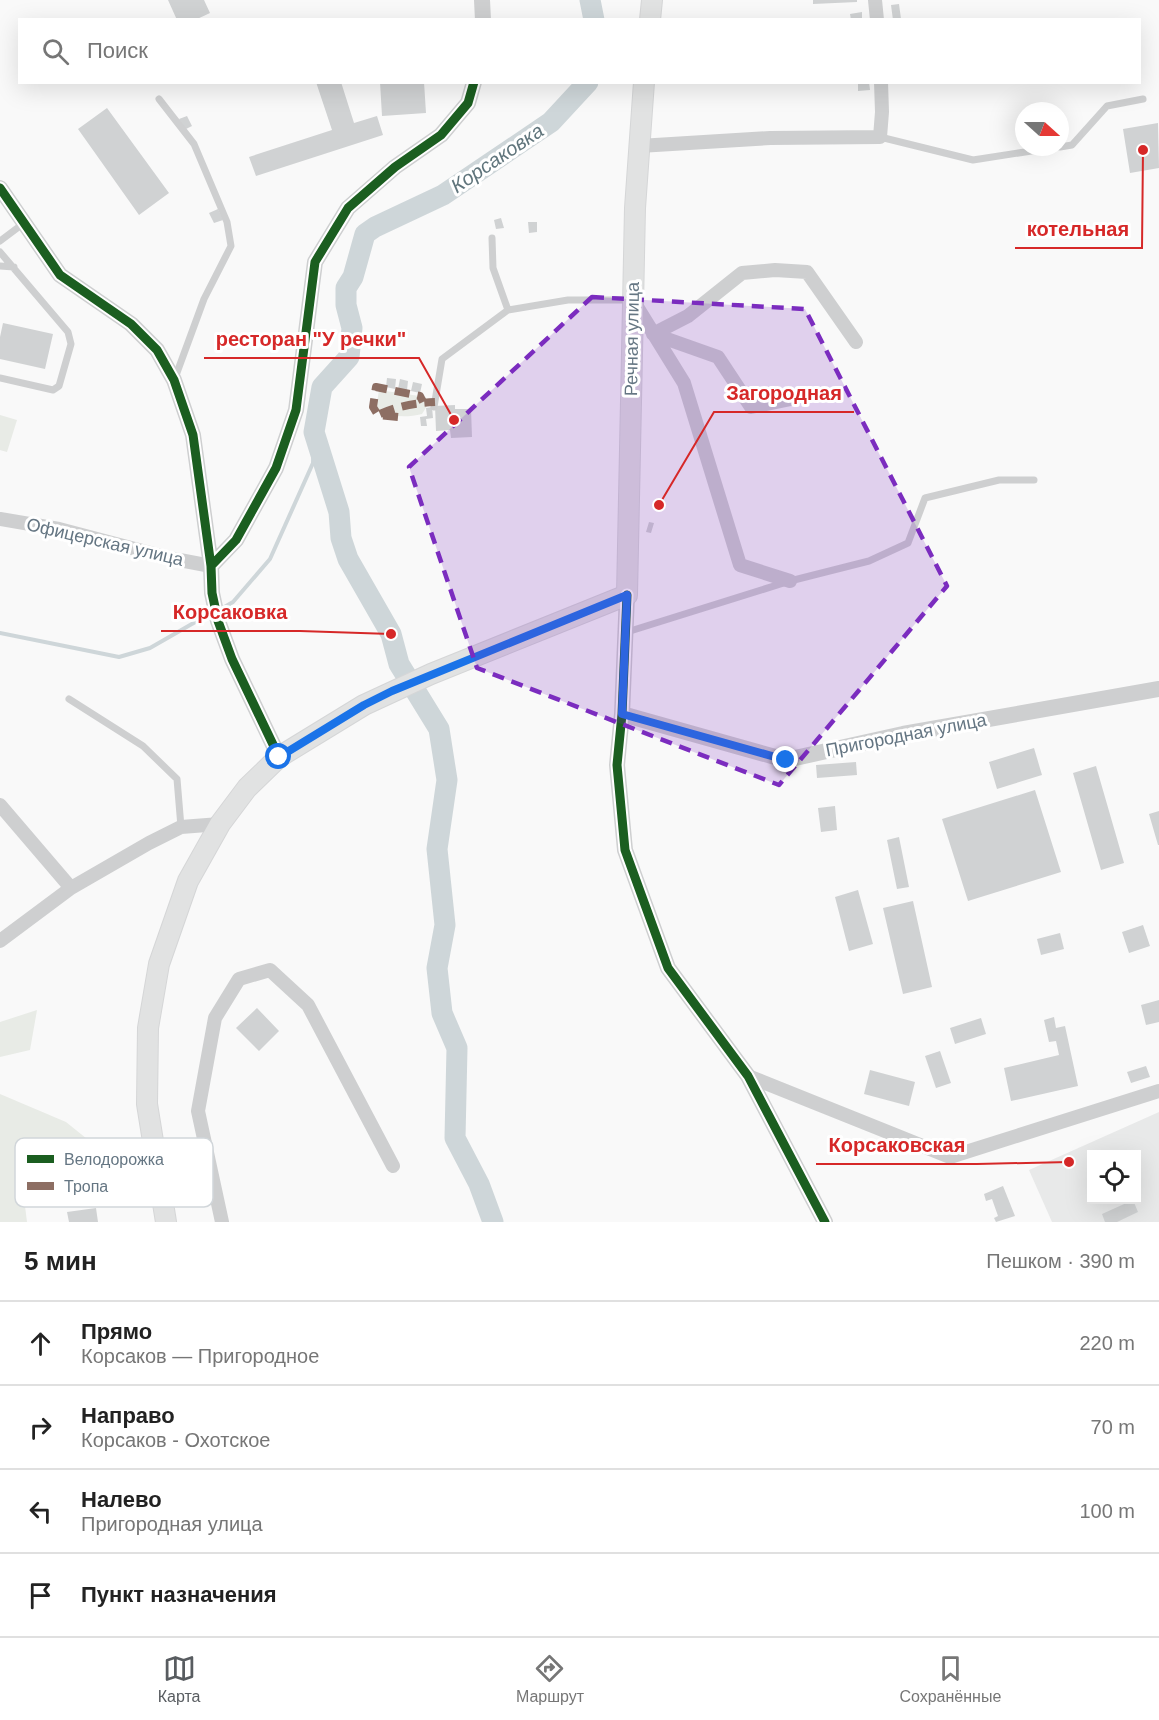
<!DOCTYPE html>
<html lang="ru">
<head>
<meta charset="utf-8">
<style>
  :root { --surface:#fff; --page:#f6f6f6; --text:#222; --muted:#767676; --line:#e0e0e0; --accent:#585c60 }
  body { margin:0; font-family:Arial,sans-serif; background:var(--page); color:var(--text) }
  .controls { position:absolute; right:18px; bottom:18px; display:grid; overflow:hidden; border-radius:0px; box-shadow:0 6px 24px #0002 }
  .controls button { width:54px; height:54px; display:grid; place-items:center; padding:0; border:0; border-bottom:2px solid var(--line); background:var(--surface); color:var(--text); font:30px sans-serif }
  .compass { position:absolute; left:1015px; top:102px; width:54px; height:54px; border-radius:50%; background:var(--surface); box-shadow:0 6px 24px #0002; rotate:111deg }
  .stop { position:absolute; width:18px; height:18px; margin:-14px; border:4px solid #1a73e8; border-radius:50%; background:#fff }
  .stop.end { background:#1a73e8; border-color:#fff; box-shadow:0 2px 6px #0008 }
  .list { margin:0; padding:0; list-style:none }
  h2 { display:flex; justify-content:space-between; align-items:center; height:78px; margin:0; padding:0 24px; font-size:26px }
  h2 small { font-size:20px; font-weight:400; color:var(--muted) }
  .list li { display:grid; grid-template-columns:39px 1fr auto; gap:18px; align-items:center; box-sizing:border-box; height:84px; padding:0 24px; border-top:2px solid var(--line) }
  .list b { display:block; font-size:22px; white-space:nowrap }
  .list p { margin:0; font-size:20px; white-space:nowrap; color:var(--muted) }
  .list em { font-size:20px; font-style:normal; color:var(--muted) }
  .icon { flex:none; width:33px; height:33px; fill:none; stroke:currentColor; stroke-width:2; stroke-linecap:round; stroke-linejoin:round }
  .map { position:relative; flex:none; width:1159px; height:1222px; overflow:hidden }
  .search { position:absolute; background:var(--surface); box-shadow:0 6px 24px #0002; left:18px; right:18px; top:18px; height:66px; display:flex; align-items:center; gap:15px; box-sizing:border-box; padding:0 21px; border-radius:0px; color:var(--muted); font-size:22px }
  .sheet { height:414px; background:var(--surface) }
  nav { display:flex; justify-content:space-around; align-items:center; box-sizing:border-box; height:84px; border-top:2px solid var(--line); background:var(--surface); font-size:16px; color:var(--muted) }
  nav a { display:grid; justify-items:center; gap:3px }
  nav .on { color:var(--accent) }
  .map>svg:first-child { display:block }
  .built { fill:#e8e9e9; fill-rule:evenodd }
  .green { fill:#e8ebe6 }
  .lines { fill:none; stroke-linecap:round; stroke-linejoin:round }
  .stream { stroke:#ced6d9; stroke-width:4 }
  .river { stroke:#ced6d9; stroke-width:21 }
  .building { fill:#d0d2d3 }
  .secondary-casing { stroke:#d5d6d7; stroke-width:22 }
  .service { stroke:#cecfd0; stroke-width:7 }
  .minor { stroke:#cecfd0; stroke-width:14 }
  .tertiary { stroke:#cecfd0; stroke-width:16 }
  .secondary { stroke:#e1e2e2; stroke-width:20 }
  .quiet { stroke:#8d6e63; stroke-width:8; stroke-dasharray:15 8; stroke-linecap:butt }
  .cycleway-casing { stroke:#fff; stroke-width:13 }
  .cycleway { stroke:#1b5e20; stroke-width:9 }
  .route { stroke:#1a73e8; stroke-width:8 }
  .marked { fill:#7b2cbf; fill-opacity:0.2; stroke:#7b2cbf; stroke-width:4.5; stroke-dasharray:12 8; stroke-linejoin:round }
  .labels { text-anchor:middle; stroke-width:6; stroke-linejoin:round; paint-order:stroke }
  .street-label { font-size:18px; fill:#657683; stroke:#fff }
  .water-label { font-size:20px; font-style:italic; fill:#60757c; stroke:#fff }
  .key { fill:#fff; stroke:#d1d6da; stroke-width:1.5 }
  .key-label { font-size:16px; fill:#657683 }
  .leader { fill:none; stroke:#d62828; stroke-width:2 }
  .callout-dot { fill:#d62828; stroke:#fff; stroke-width:2 }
  .callout-label { font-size:20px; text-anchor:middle; font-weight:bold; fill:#d62828; stroke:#fff; stroke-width:6; stroke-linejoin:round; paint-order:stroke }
</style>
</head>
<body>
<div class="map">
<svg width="1159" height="1222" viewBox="0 0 1159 1222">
  <rect width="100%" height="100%" fill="#f9f9f9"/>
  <path class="built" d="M1159,1112V1222H1052L1029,1170ZM1092,1154H1136V1200H1092Z"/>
  <path class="green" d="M379,390L426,397L427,406L422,414C406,418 391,417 376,410Z
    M0,415L17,420L7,452L0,450Z
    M37,1010L30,1050L0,1057V1022Z
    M0,1094L66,1122L107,1155L23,1190L27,1222H0Z"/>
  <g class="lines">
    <path class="stream" d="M221,609L233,602L270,559L313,463L314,432
      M0,633L119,657L150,648L211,613"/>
    <path class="river" d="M590,0L594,20
      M493,1222L479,1184L455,1138L457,1048L442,1013L437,968L445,925L437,849L447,780L439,729L399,664L391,634L348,559L341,538L339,512L314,432L322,387L349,357L352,328L346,305V288L353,277L365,234L375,227L443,195L551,122L588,82"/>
  </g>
  <path class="building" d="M168,0H204L210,13L195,20H177Z
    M813,0H857V2L813,4Z
    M899,4L901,19L893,20L891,5Z
    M862,12V20H851L850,14Z
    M316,82H341L354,123L377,116L383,135L256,176L249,157L332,130Z
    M380,82H424L426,113L382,116Z
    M858,82H869L870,90L858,91Z
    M107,108L169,193L139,215L78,129Z
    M187,116L192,126L184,130L179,119Z
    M1158,123L1159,168L1130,173L1123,129Z
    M218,209L223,220L214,223L209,213Z
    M501,218L504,228L496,229L494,220Z
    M528,222H537V232L529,233Z
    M3,323L53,334L45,369L0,359V337Z
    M387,378L396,379L395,389L386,387Z
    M400,379L408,381L407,390L398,389Z
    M413,382L422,384L420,393L411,391Z
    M455,405V409H471L472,437L451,438L450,430L436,431L435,406Z
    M432,407L433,418L426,419L427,426H421L420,417L427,416L426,408Z
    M649,522L654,523L651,533L646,532Z
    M1034,748L1042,775L997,789L989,762Z
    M856,762L857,775L817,778L816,765Z
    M1096,766L1124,863L1101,870L1073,773Z
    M1035,790L1061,872L968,901L942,819Z
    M835,806L837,830L821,832L818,808Z
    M1159,811V845H1158L1149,814Z
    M899,837L909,887L897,889L887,840Z
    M858,890L873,944L849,951L835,897Z
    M913,901L932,987L903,994L883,908Z
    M1143,925L1150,946L1129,953L1122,932Z
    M1060,933L1064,949L1041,955L1037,939Z
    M1159,1000V1022L1146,1025L1141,1005Z
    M257,1008L279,1031L259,1051L236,1028Z
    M1054,1017L1056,1028L1065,1026L1078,1086L1011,1101L1004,1068L1059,1055L1056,1041L1049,1042L1044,1020Z
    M981,1018L986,1034L955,1044L950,1028Z
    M940,1051L951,1083L936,1088L925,1056Z
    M1146,1066L1150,1077L1131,1083L1127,1072Z
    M870,1070L915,1082L909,1106L864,1094Z
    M1003,1186L1015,1216L996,1222L994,1218L998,1216L992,1199L986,1201L984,1194Z
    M1133,1200L1138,1212L1117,1222H1105L1102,1214Z
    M96,1208L98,1222H69L67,1212Z"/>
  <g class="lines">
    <g class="secondary-casing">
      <path id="secondary" d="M650,20L652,0
        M166,1222L147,1104L148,1028L159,964L188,881L220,824L247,788L279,757L364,705L431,674L627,595L635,208L644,82"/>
    </g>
    <path class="service" d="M159,99L194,144L227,222L231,246L204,299L175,378
      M880,137L973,160L1057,147
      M1060,147L1072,145L1107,106L1143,99
      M492,238L493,268L508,310
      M0,241L24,223
      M0,252L68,332L71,344L59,386L53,390L0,378
      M0,266L14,267
      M434,407L442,359L508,310L568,300H630
      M627,632L790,581L869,561L908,543L925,498L999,480H1034
      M69,699L143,746L177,779L181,827"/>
    <path class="minor" d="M875,0L877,20
      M639,146L770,138L880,137L882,112L881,82
      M634,302L684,383L740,565L790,581
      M653,334L688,316L742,273L775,270L807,272L856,342
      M653,334L718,357L751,407L791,399
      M0,519L59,529L169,558L211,566
      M0,805L71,888
      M0,941L71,888L149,843L181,827L220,824
      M748,1076L950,1157L1159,1091
      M222,1222L198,1111L215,1018L239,979L270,970L308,1005L393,1166"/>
    <path class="tertiary" d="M482,0L483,20
      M0,188L60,275L131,324L157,350L174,380L193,435L211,566L212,593L218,621L232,659L279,757
      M211,566L236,540L276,468L296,410L315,262L348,208L395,167L441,135L468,103L474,82
      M627,595L622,714L617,765L625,850L668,968L748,1076L825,1222
      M622,714L786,760L903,734L1159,689"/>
    <use href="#secondary" class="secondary"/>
    <path class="quiet" d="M380,414C398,406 415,403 435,402
      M398,417L378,415L373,407L376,387L420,396L423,402"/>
    <g class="cycleway-casing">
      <path id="cycleway" d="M0,188L60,275L131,324L157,350L174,380L193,435L211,566L212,593L218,621L232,659L279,757
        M211,566L236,540L276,468L296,410L315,262L348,208L395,167L441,135L468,103L474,82
        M627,595L622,714L617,765L625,850L668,968L748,1076L825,1222"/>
    </g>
    <use href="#cycleway" class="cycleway"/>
  </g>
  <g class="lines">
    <path class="route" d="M279,757L364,705L392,691L627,595L622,714L786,760"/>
  </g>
  <path class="marked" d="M592,297L805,309L947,586L779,785L477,668L409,467Z"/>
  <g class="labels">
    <g class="street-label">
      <text transform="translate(632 339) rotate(-89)" y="6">Речная улица</text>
      <text transform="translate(105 542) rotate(13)" y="6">Офицерская улица</text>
      <text transform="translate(906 735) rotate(-11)" y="6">Пригородная улица</text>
    </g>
    <g class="water-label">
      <text transform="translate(497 158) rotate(-34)" y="7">Корсаковка</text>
    </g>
  </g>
  <rect x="15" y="1138" width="198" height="69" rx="9" class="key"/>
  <rect x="27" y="1155" width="27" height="8" fill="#1b5e20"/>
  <rect x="27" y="1182" width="27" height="8" fill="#8d6e63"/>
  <g class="key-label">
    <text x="64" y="1165">Велодорожка</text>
    <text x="64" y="1192">Тропа</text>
  </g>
  <path class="leader" d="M1143 150L1142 248H1015M454 420L419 358H204M659 505L714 412H854M391 634L300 631H161M1069 1162L977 1164H816"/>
  <g class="callout-dot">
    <circle cx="1143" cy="150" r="6"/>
    <circle cx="454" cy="420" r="6"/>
    <circle cx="659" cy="505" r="6"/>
    <circle cx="391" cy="634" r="6"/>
    <circle cx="1069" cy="1162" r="6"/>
  </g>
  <g class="callout-label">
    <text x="1078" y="236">котельная</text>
    <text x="311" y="346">ресторан "У речки"</text>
    <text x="784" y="400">Загородная</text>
    <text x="230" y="619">Корсаковка</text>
    <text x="897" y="1152">Корсаковская</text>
  </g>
</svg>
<div class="controls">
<button><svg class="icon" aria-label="locate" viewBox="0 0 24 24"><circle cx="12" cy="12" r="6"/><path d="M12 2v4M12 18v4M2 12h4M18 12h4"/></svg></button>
</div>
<svg class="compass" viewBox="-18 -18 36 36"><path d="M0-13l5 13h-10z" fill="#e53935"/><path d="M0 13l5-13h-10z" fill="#767676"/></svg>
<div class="stop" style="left:279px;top:757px"></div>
<div class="stop end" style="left:786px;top:760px"></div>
<div class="search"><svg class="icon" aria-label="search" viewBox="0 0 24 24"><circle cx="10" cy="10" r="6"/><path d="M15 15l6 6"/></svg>Поиск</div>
</div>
<section class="sheet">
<h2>5 мин<small>Пешком · 390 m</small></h2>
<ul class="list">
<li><svg class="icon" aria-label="ahead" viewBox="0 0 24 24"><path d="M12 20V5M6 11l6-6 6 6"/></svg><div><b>Прямо</b><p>Корсаков — Пригородное</p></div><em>220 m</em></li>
<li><svg class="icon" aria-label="right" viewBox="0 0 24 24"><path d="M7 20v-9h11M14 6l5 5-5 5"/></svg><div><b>Направо</b><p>Корсаков - Охотское</p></div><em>70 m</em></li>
<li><svg class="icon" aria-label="left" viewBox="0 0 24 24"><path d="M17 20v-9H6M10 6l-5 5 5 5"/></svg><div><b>Налево</b><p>Пригородная улица</p></div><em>100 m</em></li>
<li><svg class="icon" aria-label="arrive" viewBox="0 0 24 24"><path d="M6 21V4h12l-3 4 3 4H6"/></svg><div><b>Пункт назначения</b></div></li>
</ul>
</section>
<nav>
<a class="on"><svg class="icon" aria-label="map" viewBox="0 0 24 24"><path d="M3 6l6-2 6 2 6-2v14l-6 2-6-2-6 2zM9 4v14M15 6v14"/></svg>Карта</a>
<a><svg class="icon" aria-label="directions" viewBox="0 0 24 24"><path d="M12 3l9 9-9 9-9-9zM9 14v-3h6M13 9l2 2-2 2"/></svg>Маршрут</a>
<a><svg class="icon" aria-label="saved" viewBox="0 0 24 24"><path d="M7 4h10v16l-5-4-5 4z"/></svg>Сохранённые</a>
</nav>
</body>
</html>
